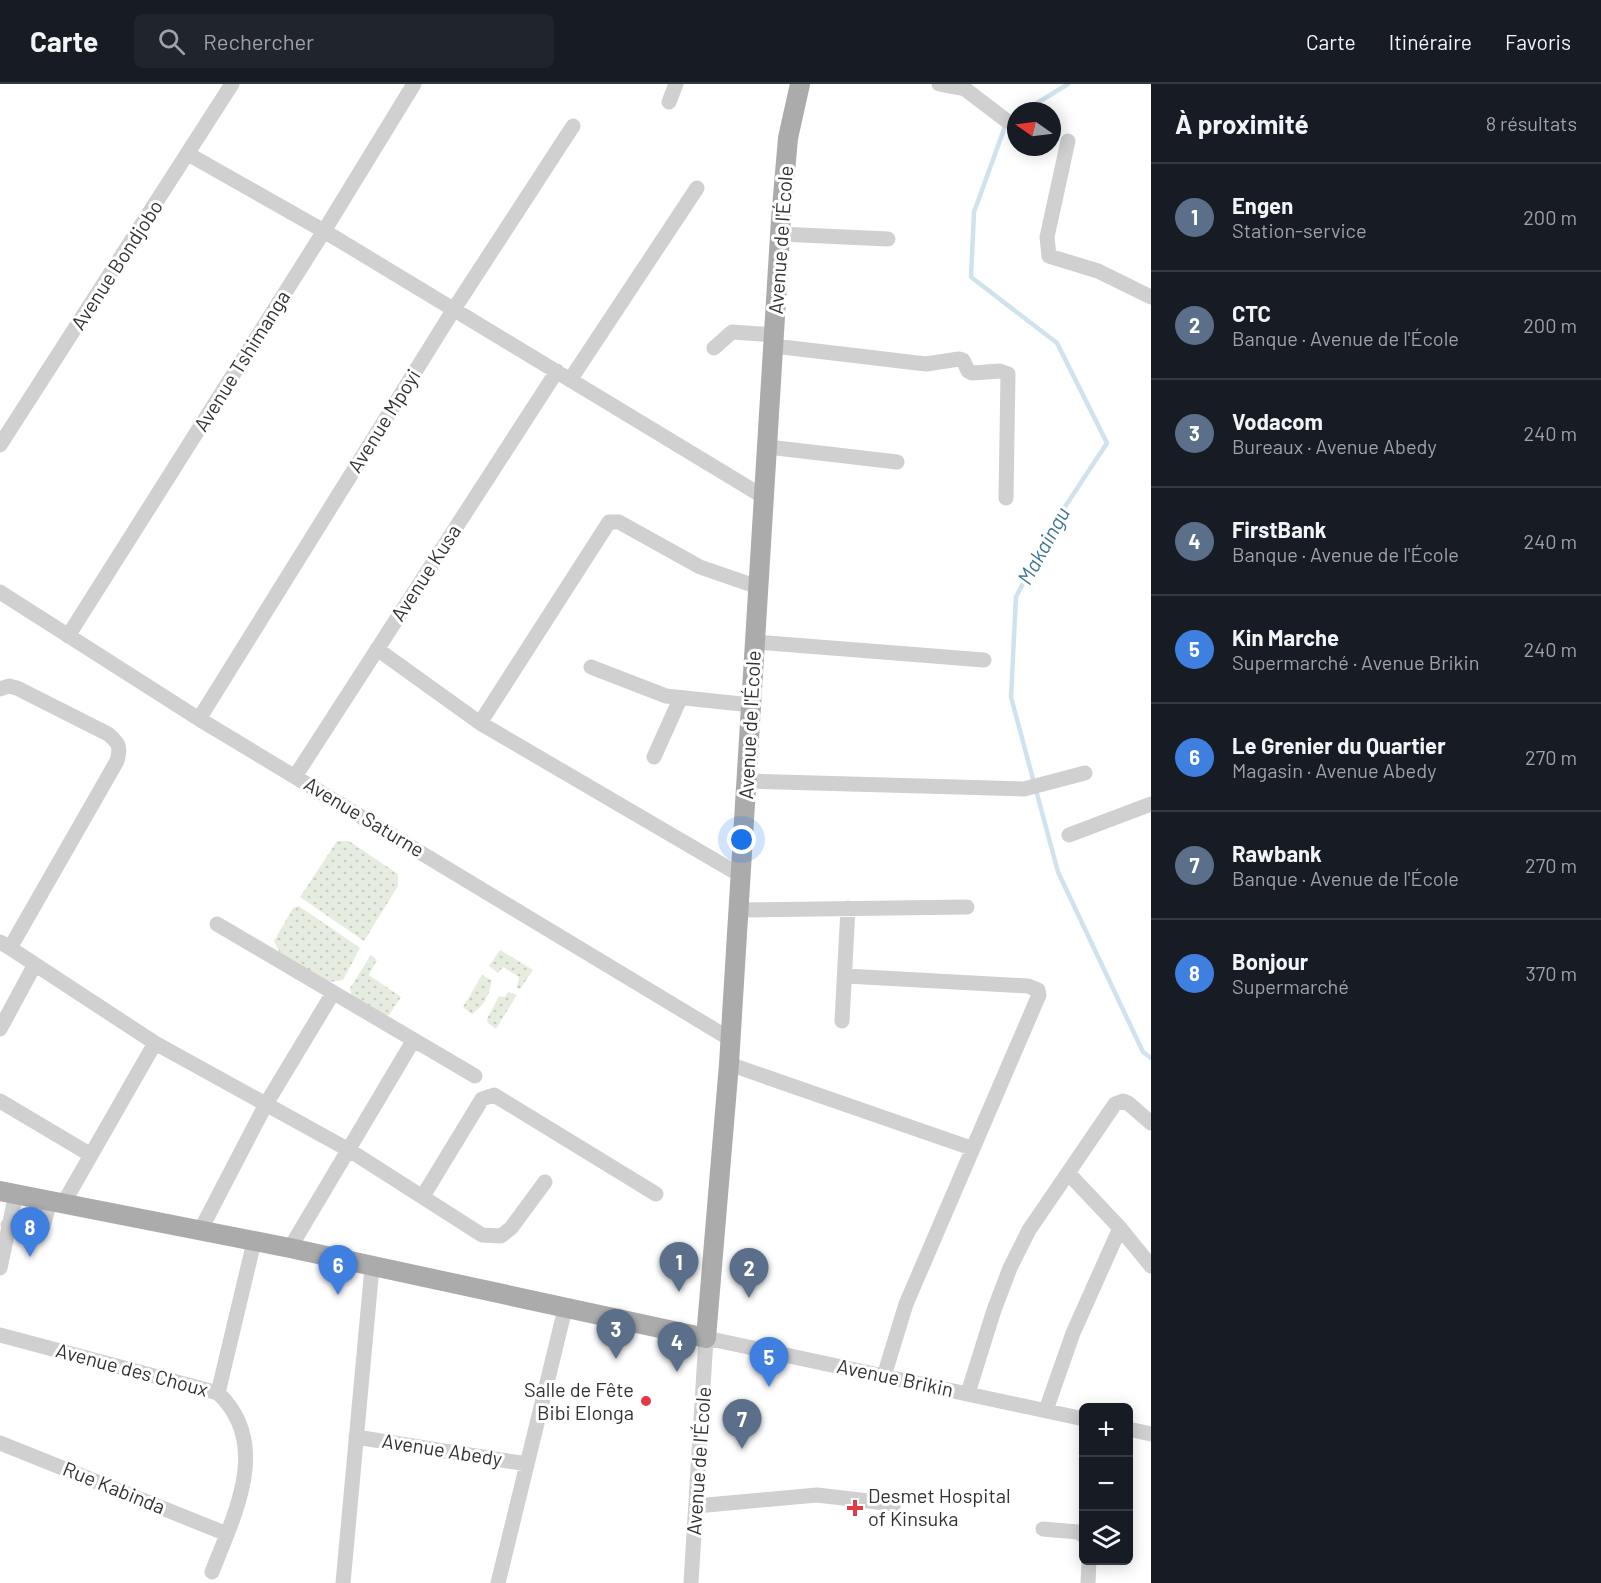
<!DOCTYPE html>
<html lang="fr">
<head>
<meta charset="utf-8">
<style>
  :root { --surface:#171b24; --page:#20242c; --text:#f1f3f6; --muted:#9ea1a6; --line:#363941; --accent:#ea580c }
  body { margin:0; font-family:Barlow,sans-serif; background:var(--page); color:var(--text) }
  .controls { position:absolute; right:18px; bottom:18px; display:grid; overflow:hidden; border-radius:9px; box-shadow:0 3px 15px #0003 }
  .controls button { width:54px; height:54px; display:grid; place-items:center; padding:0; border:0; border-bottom:2px solid var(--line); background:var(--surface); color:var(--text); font:30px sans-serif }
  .compass { position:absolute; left:1007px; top:18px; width:54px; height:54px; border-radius:50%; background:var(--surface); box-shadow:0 3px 15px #0003; rotate:284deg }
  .you { position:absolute; left:742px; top:756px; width:21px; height:21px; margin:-15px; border:4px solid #fff; border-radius:50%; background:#1a73e8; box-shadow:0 0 0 9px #1a73e833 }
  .badge { display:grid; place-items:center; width:39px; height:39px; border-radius:50%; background:var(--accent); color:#fff; font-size:20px; font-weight:700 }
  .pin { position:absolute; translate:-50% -50px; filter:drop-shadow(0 2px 3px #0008) }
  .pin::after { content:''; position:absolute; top:32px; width:21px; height:18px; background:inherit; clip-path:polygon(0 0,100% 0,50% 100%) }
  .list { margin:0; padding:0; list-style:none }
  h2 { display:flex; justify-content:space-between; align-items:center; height:78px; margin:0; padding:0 24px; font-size:26px }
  h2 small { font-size:20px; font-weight:400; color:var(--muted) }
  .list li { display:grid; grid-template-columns:39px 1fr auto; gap:18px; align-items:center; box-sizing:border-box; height:108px; padding:0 24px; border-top:2px solid var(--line) }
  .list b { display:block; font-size:22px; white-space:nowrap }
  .list p { margin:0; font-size:20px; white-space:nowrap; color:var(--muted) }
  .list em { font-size:20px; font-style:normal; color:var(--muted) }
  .icon { flex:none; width:33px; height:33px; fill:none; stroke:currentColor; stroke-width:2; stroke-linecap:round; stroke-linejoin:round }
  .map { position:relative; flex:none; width:1151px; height:1499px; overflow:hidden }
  header { display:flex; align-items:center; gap:36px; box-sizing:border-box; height:84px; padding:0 30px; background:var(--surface); border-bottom:2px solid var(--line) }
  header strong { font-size:28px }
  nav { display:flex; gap:33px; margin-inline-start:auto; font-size:21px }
  .search { width:420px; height:54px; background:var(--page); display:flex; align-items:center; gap:15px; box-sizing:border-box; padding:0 21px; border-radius:9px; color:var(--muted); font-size:22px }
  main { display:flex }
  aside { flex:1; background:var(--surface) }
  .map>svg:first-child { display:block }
  .grass { fill:url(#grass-dots) }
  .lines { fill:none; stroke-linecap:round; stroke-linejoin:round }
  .stream { stroke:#cfe2ee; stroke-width:4.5 }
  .minor { stroke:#d0d0d0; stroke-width:15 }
  .major { stroke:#ababab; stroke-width:20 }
  .poi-dot { fill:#e63946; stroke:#fff; stroke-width:2 }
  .labels { text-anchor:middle; stroke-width:6; stroke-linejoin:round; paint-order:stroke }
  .street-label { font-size:20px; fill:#333; stroke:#fff }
  .poi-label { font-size:20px; fill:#333; stroke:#fff; text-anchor:end }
  .water-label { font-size:21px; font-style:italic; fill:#3f7597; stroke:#fff }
</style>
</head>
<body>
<header>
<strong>Carte</strong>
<div class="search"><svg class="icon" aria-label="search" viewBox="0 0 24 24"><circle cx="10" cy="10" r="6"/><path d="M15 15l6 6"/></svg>Rechercher</div>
<nav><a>Carte</a><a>Itinéraire</a><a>Favoris</a></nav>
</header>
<main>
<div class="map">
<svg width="1151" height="1499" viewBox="0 0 1151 1499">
  <defs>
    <pattern id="grass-dots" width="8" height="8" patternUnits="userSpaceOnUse" patternTransform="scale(1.5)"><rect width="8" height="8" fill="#e6ecdf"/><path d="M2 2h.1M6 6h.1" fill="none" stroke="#c6cbc0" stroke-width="1.8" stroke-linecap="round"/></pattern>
  </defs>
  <rect width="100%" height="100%" fill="#fff"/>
  <path class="grass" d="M337,757H349L398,790V802L364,857L300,813Z
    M299,822L360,864L343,896L329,898L281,871L274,857L293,824Z
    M500,866L533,886L520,905L517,904L519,893L503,883L498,889L489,882Z
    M371,871L377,876L369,891L401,913L389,931L379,932L352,914L350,904Z
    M482,891L492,896C489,911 485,921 472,930L463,923Z
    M508,908L517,911L496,945L488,939L487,935L499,912L505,913Z"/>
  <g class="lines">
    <path class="stream" d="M1024,27L1068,0
      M1016,32L1007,37L974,128L971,193L1057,259L1107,359L1051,444L1016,513L1011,613L1058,788L1143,968L1151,974"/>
    <path class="minor" d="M939,0L965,5L1007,37
      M669,18L676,0
      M1068,57L1047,153L1049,172L1098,187L1151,213
      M188,70L324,147L764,413
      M780,150L888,155
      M774,262L926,280L959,275L963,276L968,287L972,289L1000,287L1008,290L1006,414
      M714,264L732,248L775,251
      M570,296L697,104
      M0,361L232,0
      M768,363L897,378
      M0,508L199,635L730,955
      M68,552L324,147L414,0
      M755,558L984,576
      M377,565L480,639L740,791
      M591,583L666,612L751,621
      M0,605L9,602L17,604L108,650C119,659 121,663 117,677L10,864L0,858
      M199,635L454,225L573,42
      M480,639L609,438H619L700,483L758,503
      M654,673L680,615
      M296,691L557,287
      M747,697L1024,705L1085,689
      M1069,751L1151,720
      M738,826L967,823
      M217,840L475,992
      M10,864L155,959L349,1066L482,1151L501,1152L511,1144L545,1098
      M846,892L1028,902L1038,906L1039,911L906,1220L884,1292
      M842,937L848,824
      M0,945L34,882
      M729,980L971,1064
      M0,1017L91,1071
      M1069,1090L1120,1144L1151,1182
      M423,1112L482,1015L494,1011L656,1110
      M63,1120L155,959
      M8,1141L39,1148L43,1143L50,1117
      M200,1147L266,1020L333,909
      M290,1164L413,957
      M0,1184L16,1110
      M0,1251L218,1309L254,1158
      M968,1309L994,1226L1010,1184L1029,1146L1115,1020L1123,1017L1128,1019L1151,1039
      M1046,1326L1073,1249L1120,1144
      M1128,1345L1151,1350
      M356,1353L527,1380
      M0,1359L227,1450
      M696,1422L817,1411L894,1420
      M1043,1445L1078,1448L1084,1452
      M212,1488C234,1431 272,1360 218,1309
      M343,1499L372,1183
      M498,1499L565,1225
      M691,1499L706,1254L1084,1335
      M1088,1499L1089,1476"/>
    <path class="major" d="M0,1107L290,1164L706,1254L729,980L781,135L788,54L800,0"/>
  </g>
  <g class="poi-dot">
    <circle cx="646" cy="1317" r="6"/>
    <path d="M852 1415h6v6h6v6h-6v6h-6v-6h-6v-6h6z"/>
  </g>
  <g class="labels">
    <g class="street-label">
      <text transform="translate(781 156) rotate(-86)" y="7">Avenue de l'École</text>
      <text transform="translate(117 181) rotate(-57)" y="7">Avenue Bondjobo</text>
      <text transform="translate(242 277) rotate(-58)" y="7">Avenue Tshimanga</text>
      <text transform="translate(384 337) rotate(-58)" y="7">Avenue Mpoyi</text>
      <text transform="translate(426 489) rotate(-57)" y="7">Avenue Kusa</text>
      <text transform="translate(750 641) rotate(-87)" y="7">Avenue de l'École</text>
      <text transform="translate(364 733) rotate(31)" y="7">Avenue Saturne</text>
      <text transform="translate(132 1286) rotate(15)" y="7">Avenue des Choux</text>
      <text transform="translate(895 1294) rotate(12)" y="7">Avenue Brikin</text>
      <text transform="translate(442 1366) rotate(9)" y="7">Avenue Abedy</text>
      <text transform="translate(699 1377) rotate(-86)" y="7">Avenue de l'École</text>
      <text transform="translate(114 1404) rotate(22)" y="7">Rue Kabinda</text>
    </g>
    <g class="poi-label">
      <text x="634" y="1313">Salle de Fête<tspan x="634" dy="23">Bibi Elonga</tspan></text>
      <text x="868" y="1419" text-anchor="start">Desmet Hospital<tspan x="868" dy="23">of Kinsuka</tspan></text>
    </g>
    <g class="water-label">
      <text transform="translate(1044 462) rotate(-61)" y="7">Makaingu</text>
    </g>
  </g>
</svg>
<div class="controls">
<button>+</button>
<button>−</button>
<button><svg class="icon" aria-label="layers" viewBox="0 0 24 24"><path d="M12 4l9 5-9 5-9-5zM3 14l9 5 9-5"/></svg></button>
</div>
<svg class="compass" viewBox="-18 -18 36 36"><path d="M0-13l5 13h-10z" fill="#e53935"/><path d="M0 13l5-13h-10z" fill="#9ea1a6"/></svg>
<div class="you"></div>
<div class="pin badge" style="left:679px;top:1208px;background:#5c6f8a">1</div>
<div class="pin badge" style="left:749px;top:1214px;background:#5c6f8a">2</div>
<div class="pin badge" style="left:616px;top:1275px;background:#5c6f8a">3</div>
<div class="pin badge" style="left:677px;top:1288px;background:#5c6f8a">4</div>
<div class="pin badge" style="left:769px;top:1303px;background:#3f7fe0">5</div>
<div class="pin badge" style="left:338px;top:1211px;background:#3f7fe0">6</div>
<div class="pin badge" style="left:742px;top:1365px;background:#5c6f8a">7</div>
<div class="pin badge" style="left:30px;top:1173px;background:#3f7fe0">8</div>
</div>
<aside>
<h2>À proximité<small>8 résultats</small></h2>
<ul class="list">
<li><span class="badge" style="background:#5c6f8a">1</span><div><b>Engen</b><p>Station-service</p></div><em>200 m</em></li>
<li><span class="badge" style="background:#5c6f8a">2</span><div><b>CTC</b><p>Banque · Avenue de l'École</p></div><em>200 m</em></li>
<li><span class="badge" style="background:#5c6f8a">3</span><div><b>Vodacom</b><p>Bureaux · Avenue Abedy</p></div><em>240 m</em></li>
<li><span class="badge" style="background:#5c6f8a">4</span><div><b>FirstBank</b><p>Banque · Avenue de l'École</p></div><em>240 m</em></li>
<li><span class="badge" style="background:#3f7fe0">5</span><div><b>Kin Marche</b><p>Supermarché · Avenue Brikin</p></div><em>240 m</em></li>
<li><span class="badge" style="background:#3f7fe0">6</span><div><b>Le Grenier du Quartier</b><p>Magasin · Avenue Abedy</p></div><em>270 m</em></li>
<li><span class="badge" style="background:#5c6f8a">7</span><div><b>Rawbank</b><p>Banque · Avenue de l'École</p></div><em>270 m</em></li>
<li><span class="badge" style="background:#3f7fe0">8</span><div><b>Bonjour</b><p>Supermarché</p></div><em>370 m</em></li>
</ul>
</aside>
</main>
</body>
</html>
